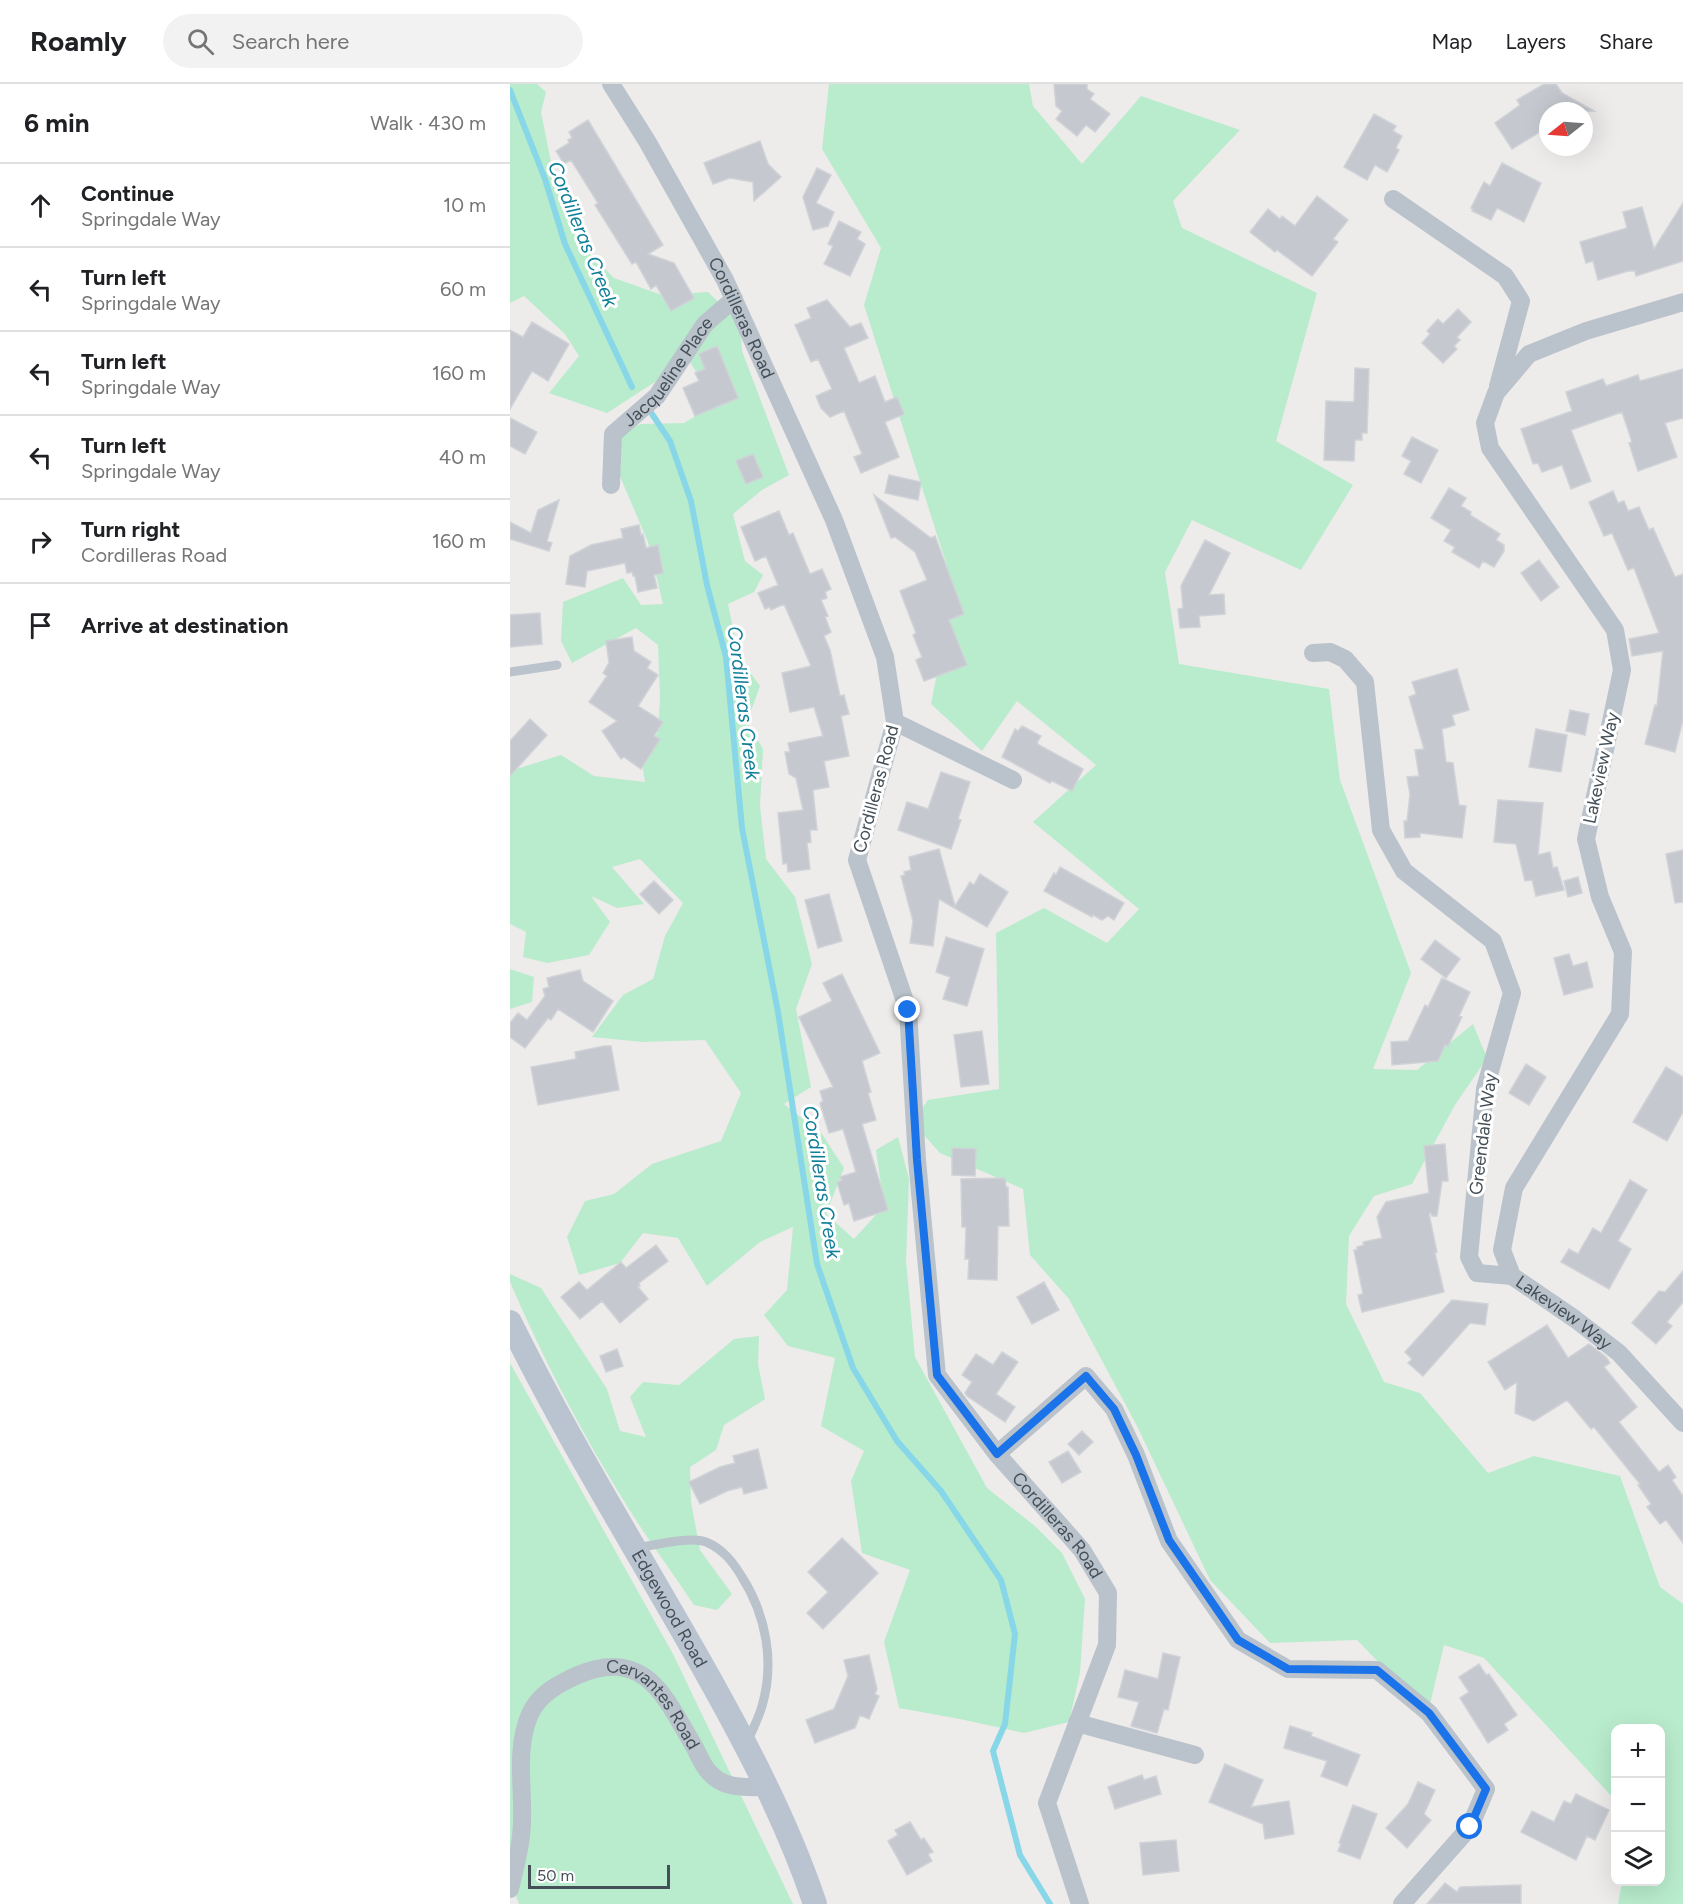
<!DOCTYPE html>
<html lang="en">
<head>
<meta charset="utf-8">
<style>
  :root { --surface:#fff; --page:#f2f2f2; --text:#202124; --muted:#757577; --line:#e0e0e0 }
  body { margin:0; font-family:Figtree,sans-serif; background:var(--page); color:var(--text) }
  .controls { position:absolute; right:18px; bottom:18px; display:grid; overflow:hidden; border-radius:12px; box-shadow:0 6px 24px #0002 }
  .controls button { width:54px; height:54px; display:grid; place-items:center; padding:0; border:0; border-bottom:2px solid var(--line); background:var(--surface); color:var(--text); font:30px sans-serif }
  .compass { position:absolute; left:1029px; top:18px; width:54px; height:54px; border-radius:50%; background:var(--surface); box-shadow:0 6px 24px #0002; rotate:253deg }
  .scale { position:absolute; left:18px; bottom:15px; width:142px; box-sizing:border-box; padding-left:6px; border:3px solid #444f58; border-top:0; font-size:16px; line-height:21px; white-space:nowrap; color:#444f58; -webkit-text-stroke:4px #fff; paint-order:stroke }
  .stop { position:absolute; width:18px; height:18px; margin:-14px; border:4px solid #1a73e8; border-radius:50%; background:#fff }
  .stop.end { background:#1a73e8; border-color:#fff; box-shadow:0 2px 6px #0008 }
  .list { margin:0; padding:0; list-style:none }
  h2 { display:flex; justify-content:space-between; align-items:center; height:78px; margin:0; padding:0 24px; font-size:26px }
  h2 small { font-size:20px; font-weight:400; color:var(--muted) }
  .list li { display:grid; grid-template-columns:39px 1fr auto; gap:18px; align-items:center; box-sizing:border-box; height:84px; padding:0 24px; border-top:2px solid var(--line) }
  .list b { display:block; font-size:22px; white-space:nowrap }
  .list p { margin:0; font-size:20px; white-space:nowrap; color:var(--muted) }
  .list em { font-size:20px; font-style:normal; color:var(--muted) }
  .icon { flex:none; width:33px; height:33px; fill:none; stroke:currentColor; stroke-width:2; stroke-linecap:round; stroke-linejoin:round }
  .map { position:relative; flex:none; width:1173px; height:1820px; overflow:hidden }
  header { display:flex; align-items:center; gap:36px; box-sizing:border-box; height:84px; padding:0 30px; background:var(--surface); border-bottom:2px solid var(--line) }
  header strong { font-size:28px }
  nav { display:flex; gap:33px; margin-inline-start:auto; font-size:21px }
  .search { width:420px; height:54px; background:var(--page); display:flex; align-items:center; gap:15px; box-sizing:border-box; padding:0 21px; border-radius:33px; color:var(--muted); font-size:22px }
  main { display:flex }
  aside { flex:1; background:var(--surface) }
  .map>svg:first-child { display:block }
  .green { fill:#b9eccc }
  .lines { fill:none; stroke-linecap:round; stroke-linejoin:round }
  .stream { stroke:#87d7e8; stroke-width:6 }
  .building { fill:#c5c8ce; stroke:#cfd2d7; stroke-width:1.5 }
  .lane { stroke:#bac3cb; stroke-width:9 }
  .street { stroke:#bac3cb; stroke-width:18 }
  .secondary { stroke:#b9c4d0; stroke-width:24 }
  .route { stroke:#1a73e8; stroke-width:8 }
  .labels { text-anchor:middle; stroke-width:6; stroke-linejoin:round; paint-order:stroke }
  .street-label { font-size:18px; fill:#444f58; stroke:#fff }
  .water-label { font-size:20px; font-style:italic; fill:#107f99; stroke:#fff }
</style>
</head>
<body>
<header>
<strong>Roamly</strong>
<div class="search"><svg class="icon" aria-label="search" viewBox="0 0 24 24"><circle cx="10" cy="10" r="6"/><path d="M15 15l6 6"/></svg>Search here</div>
<nav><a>Map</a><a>Layers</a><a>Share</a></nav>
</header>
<main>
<aside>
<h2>6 min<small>Walk · 430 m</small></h2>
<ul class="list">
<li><svg class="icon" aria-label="ahead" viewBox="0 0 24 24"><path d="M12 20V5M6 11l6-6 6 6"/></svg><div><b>Continue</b><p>Springdale Way</p></div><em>10 m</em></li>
<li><svg class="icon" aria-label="left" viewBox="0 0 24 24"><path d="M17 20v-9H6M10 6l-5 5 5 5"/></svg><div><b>Turn left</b><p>Springdale Way</p></div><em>60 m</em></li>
<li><svg class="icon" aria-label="left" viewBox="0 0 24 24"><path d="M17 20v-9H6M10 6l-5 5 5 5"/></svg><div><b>Turn left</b><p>Springdale Way</p></div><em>160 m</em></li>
<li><svg class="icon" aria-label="left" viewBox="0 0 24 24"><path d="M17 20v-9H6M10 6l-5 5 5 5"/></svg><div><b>Turn left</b><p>Springdale Way</p></div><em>40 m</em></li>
<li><svg class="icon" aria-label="right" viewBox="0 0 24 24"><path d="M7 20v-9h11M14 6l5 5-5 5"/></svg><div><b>Turn right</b><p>Cordilleras Road</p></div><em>160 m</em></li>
<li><svg class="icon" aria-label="arrive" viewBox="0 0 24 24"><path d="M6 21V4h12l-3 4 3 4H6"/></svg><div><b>Arrive at destination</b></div></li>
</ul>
</aside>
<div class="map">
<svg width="1173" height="1820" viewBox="0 0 1173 1820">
  <rect width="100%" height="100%" fill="#eeebeb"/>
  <path class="green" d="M0,0H27L36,8L31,28L42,83L65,114L69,159L104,194L152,211L198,208L230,239L232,267L279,391L252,406L223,430L235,477L253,491L244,508L218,520L229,573L250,602L237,638L253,665L250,722L256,775L285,813L302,880L286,925L301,1003L274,1020L312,1050L334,1084L316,1130L344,1155L374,1122L366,1066L388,1053L399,1095L396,1176L405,1273L477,1404L526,1443L552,1469L575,1515L570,1589L559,1638L514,1649L450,1635L389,1624L374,1558L400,1486L352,1469L341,1397L354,1367L311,1342L325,1274L278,1262L254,1231L277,1206L283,1143L250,1158L197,1202L168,1154L133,1149L110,1179L69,1191L57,1153L75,1117L104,1110L142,1080L211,1057L231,1009L195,956L133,958L82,953L113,911L143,895L155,852L173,819L130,775L102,783L134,820L107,824L81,812L100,838L79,871L37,879L13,873L16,848L0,840V687L51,671L84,692L135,698L130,667L148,649L150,614L148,561L126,544L62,579L51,557L53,518L113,494L131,521L153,520L138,458L106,383L103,352L131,340L174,339L208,319L172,267L151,294L97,329L39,309L69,272L55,250L14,212L0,219Z
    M319,0H519L523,22L572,80L631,12L730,46L663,117L672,144L807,209L766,357L843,401L791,486L682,436L655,488L669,580L819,605L830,696L901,889L863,985L907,986L963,940L977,974L945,1021L902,1100L864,1112L839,1152L836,1220L874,1298L910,1309L978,1389L1024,1372L1110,1392L1150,1503L1173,1520V1820H1108L1112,1798H1150V1644H1106L1105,1716L974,1574L934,1561L918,1629L847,1556L760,1559L700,1496L628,1344L559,1215L520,1171L513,1105L430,1069L402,1038L418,1016L489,1005L486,849L534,824L597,859L629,825L523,738L586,681L507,617L472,667L421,620L431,569L437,482L354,221L371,164L312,65Z
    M0,885L24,893L22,918L0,925Z
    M0,1190L31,1204L97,1305L110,1347L136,1353L120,1313L133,1298L169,1301L224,1255L249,1252L248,1280L255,1315L214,1341L206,1366L180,1383L181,1418L190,1466L222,1510L207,1526L184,1521C162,1488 138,1456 117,1422C72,1350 33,1275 0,1198Z
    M0,1279L163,1570L283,1820H9L0,1796Z"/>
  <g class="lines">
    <path class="stream" d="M0,6L35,95L55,160L122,303
      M142,330L160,357L181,417L197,501L216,573L232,744L268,928L307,1180L343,1284L387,1357L431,1407L491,1496L505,1550L495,1640L483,1667L510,1771L540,1820"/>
  </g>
  <path class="building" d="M544,0H577V5L584,10L580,15L600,30L585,48L576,41L567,52L546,35L552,27L546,22Z
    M1034,0H1046L1052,9L1084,27H1038V43L1002,65L985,39L1010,21L1007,16Z
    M864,30L886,42L883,47L892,52L886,64L889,66L877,88L865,81L857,96L834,83Z
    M78,36L153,161L138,170L164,179L184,214L161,227L146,201L141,205L126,178L122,180L85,121L88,119L61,76L54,80L46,67L59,59L58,56L62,54L59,48Z
    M250,57L258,80L271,93L244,117L243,98L220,94L203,100L194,79Z
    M992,79L1031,99L1014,138L987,124L981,136L962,127L963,125L961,124L974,98L980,102Z
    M307,84L321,91L306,119L324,128L318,142L303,146L293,113Z
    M807,112L838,136L823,155L828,158L802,192L767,166L765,168L740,148L758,125L770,135L772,132L785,142Z
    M1173,119V177L1126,192L1125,187H1118L1088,196L1083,177L1076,179L1070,158L1117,144L1113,128L1132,123L1144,165Z
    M329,137L351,148L347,155L355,160L340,192L314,180L323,162L318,160Z
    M317,216L340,243L351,239L358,254L334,264L349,299L365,292L375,318L387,313L394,330L375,338L389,373L351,389L344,373L352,370L334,327L320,333L311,324L306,312L322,305L308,275L301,278L285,241L301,234L297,224Z
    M948,225L961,238L947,253L950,256L944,262L947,265L933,279L912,259L920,250L917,247L928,235L933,240Z
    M22,238L59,260L38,297L22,287L0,325V246L13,253Z
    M207,262L228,314L185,332L173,304L189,297L185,289L195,285L189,270Z
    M845,284L859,285L857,349H852V356H845L844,377L814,376L816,317L844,318Z
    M1173,285V334L1155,339L1167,373L1128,387L1119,359L1122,358L1112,328L1061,346L1081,397L1061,405L1052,381L1032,388L1028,379L1023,380L1011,345L1062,327L1056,308L1093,295L1096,302L1128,291L1130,297Z
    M0,334L27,348L15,370L0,362Z
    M902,353L928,366L911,399L894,390L901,377L892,372Z
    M243,370L253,393L236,400L226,377Z
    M379,391L411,398L408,416L375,409Z
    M939,404L956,414L951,422L961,428L960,431L990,450L986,456L994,461V467L984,483L973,477L969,484L942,468L945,463L934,457L941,446L921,434Z
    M1103,407L1108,419L1114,417L1118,427L1129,423L1139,446L1143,444L1165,493L1173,490V636L1165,668L1135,660L1145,621L1147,622L1153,567L1122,572L1119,555L1149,549L1124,484L1118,486L1102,449L1094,452L1079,418Z
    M364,411L421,454L425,452L454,530L439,536L457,581L414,597L406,576L412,573L403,551L406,549L390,507L417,496L405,468L385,453L381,454Z
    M49,416L37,457L42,459L39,467L0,455V438L21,449L28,426Z
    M269,427L279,451L283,449L300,490L312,485L321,505L315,508L317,514L311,516L318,532L315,533L321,548L314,552L320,566L330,612L334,611L339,630L331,632L339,672L314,677L319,703L303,706L307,746H300L301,758L297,759L300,785L278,788L277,779L273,780L268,729L293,726L286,694L279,690L275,668H280L278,659L313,652L304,623L280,628L272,589L301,582L274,520L261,526L260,523L255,525L248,509L268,501L256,472L245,477L231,443Z
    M129,441L131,451L133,450L136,464L148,461L153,489L144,491L147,504L128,508L125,492H123L122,488L117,489L115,479L77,487L75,503L56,500L60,472L81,461L113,454L111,445Z
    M695,456L720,469L699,511L714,510L715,530L689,532L690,543L670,544L668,525L673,524L671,502Z
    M1029,476L1049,503L1031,517L1011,489Z
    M30,529L32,560L0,563V531Z
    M122,553L124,567L141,578L137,584L148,591L128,622L153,638L144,652L150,655L131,685L114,673L111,675L92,647L107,637L79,618L97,592L93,589L99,579L96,557Z
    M947,585L959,626L942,631L945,641L932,645L936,678L943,679L949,721L956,722L952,754L910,749V753L895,754L894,737H897L900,710L897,693L909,692L905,666L914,665L899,613L906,610L902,598Z
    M1060,626L1079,630L1075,651L1056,647Z
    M20,635L37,651L0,692V657Z
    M512,642L531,652L527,659L529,661L573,685L562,707L542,697L540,699L492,673L505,645L508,647Z
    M1026,645L1057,651L1051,688L1019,683Z
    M431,688L460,698L448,735L451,736L441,765L388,746L397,718L418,725Z
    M988,716L1033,719L1028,771L1040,768L1043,784L1047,783L1054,806L1026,812L1022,796L1015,797L1006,760L984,758Z
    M429,765L445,822L460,798L464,801L470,790L498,808L477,843L429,815L423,862L400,859L403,837L391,792L395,791L394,788L401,786L399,773Z
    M1173,766V818L1165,819L1156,770Z
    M550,783L614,819L604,836L598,832L592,836L583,831L582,833L534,807L544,789L546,791Z
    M1068,793L1072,809L1058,813L1054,797Z
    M144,797L163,816L149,830L130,810Z
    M319,810L332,857L308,864L295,816Z
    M436,853L474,865L457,922L433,915L440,893L426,888Z
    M925,856L950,875L936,894L911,875Z
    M1059,870L1063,882L1077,878L1083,903L1054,911L1044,874Z
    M70,886L73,897L103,917L83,948L48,925L41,936L38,934L15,964L0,953V939L8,929L17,936L35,912L33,905L39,903L37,894Z
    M332,890L370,969L352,977L361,1008L358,1009L366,1036L352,1040L378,1126L344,1137L339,1119L334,1121L327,1098L332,1096L330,1093L346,1088L333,1045L319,1049L310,1019L313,1017L310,1007L323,1003L289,933L322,917L313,899Z
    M932,894L960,908L949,932L952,933L938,962L935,961L928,977L882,981L881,958L898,957L915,921L918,923Z
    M472,947L479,1000L451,1003L444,951Z
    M94,962H101L109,1006L28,1021L21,983L66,975L65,968Z
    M1016,980L1036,993L1019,1021L999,1009Z
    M1156,983L1173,993V1028L1157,1057L1123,1038Z
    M935,1060L938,1097H932L927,1132H922L921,1129L919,1130L927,1168L925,1169L934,1208L852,1228L848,1211L853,1210L844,1166H847V1163L854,1161L853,1158L872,1154L867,1133L876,1118L919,1109L914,1062Z
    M442,1064L466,1065L465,1092L442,1091Z
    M495,1094L496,1103H498L499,1142H488L487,1196L458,1195L459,1175H455L456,1143H452L451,1095Z
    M1120,1096L1137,1106L1108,1157L1121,1165L1099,1205L1051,1178L1059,1165L1068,1170L1083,1144L1091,1149Z
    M146,1161L158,1177L129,1199L130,1202L128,1203L138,1215L110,1239L92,1217L70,1235L51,1213L69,1198L77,1206L111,1178L116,1184Z
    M1173,1187V1218L1157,1238L1162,1242L1146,1260L1122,1239L1149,1207L1155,1208Z
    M534,1198L549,1226L522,1240L507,1213Z
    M942,1216L978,1220L975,1241L960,1239L913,1292L898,1279L902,1275L895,1268Z
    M1037,1241L1058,1274L1079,1260L1096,1273L1100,1279L1094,1283L1127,1323L1109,1338L1149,1388L1158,1381L1166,1393L1162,1396L1173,1412V1459L1156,1436L1150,1440L1137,1423L1141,1420L1128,1401L1130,1400L1084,1343L1081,1345L1057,1316L1024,1337L1005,1329L1007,1298L995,1306L978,1278Z
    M107,1265L113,1282L96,1288L90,1272Z
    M492,1268L508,1278L486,1310L505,1323L495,1338L457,1312L455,1309L462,1298L452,1291L466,1270L483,1281Z
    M572,1347L583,1358L569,1371L558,1360Z
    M248,1365L257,1404L234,1410L232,1403L217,1407L190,1420L179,1398L210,1383L225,1379L223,1372Z
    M558,1367L571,1388L552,1399L539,1378Z
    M332,1454L368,1489L313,1545L297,1529L318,1508L298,1488Z
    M653,1569L670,1573L658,1626L654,1625L647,1649L621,1642L629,1618L608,1613L615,1586L648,1595Z
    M359,1571L367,1605L365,1610L369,1612L359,1635L350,1631L345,1644L305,1659L296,1636L324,1625L338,1592L334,1576Z
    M969,1580L976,1591L979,1590L1007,1631L994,1640L998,1646L978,1659L950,1614L959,1608L949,1593Z
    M780,1642L802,1649L801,1652L850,1671L837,1702L811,1692L817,1677L774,1664Z
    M715,1680L753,1696L741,1723L779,1717L784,1750L755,1755L753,1740L699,1718Z
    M632,1691L634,1696L646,1692L651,1710L605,1725L598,1703Z
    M908,1698L925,1706L914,1730L921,1736L897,1764L876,1744L898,1720Z
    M1066,1710L1099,1726L1085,1756L1077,1752L1066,1776L1011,1748L1022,1727L1044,1738L1054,1717L1061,1720Z
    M843,1721L867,1730L850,1775L828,1767L831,1760L829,1759Z
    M400,1738L411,1756L414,1754L423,1768L418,1770L422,1777L397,1791L378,1757L388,1751L385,1746Z
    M666,1756L669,1787L633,1791L630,1759Z
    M935,1799L947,1808L950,1803L1011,1801V1820H917Z"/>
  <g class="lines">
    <path class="lane" d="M0,588L47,581
      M127,1464C145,1461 180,1452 196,1458C213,1465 223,1478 232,1493C256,1531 265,1578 252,1622C249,1633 243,1645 238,1656"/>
    <g class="street">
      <path id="s1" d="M101,0L137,57L215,196L324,436L375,573L385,638L347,776L398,926L407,1076L427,1291L487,1370L572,1466L598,1509L597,1561L537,1719L570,1820"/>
      <path d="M883,115L995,192L1011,217L988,302"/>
      <path id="s2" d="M1173,218L1076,247L1019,270L986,309L975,339L980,364L1105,546L1112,586L1076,755L1090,813L1113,868L1110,930L1004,1104L992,1166L1002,1192L1065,1235L1109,1269L1173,1339"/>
      <path id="s3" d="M101,401L103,350L147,312L195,240L224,215"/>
      <path d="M803,569L820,568L835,575L855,598L871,746L894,787L983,857L1002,909L975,1005L959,1173L967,1189L1002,1192"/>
      <path d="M385,638L503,696"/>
      <path d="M487,1370L576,1292L604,1325L626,1371L659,1457L728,1556L778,1585L867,1586L919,1629L976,1705L960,1743L892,1820"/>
      <path d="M567,1639L685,1671"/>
      <path id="s4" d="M0,1805C4,1788 9,1770 11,1752C16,1711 3,1669 20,1630C29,1610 48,1600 68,1591C136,1562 156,1615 185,1664C189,1672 193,1682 199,1688C214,1706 236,1703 258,1703"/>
    </g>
    <path class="secondary" id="s5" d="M0,1238C55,1350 122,1458 184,1567C230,1648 275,1731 305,1820"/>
  </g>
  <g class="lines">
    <path class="route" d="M398,926L407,1076L427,1291L487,1370L576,1292L604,1325L626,1371L659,1456L728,1556L778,1585L867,1586L919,1629L976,1705L960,1743"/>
  </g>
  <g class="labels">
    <g class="street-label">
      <text dy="6" stroke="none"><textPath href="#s1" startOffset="268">Cordilleras Road</textPath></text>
      <text dy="6" stroke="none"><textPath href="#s3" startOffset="135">Jacqueline Place</textPath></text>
      <text transform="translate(1091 684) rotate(-78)" y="6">Lakeview Way</text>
      <text transform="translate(366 705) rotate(-75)" y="6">Cordilleras Road</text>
      <text transform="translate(973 1050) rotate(-83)" y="6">Greendale Way</text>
      <text dy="6" stroke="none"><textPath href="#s2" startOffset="1245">Lakeview Way</textPath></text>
      <text dy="6" stroke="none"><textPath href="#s1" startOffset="1563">Cordilleras Road</textPath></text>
      <text dy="6" stroke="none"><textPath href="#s5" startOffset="328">Edgewood Road</textPath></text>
      <text dy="6" stroke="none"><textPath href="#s4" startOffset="334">Cervantes Road</textPath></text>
    </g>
    <g class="water-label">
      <text transform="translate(73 150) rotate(68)" y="7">Cordilleras Creek</text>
      <text transform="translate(234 619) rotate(83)" y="7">Cordilleras Creek</text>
      <text transform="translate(312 1098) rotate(81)" y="7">Cordilleras Creek</text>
    </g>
  </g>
</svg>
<div class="controls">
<button>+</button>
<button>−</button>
<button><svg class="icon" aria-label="layers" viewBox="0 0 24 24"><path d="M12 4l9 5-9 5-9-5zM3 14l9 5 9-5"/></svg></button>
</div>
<svg class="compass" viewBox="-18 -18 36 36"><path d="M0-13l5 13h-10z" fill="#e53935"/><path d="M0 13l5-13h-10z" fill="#757577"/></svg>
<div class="scale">50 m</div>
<div class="stop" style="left:960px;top:1743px"></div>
<div class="stop end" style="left:398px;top:926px"></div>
</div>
</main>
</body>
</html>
